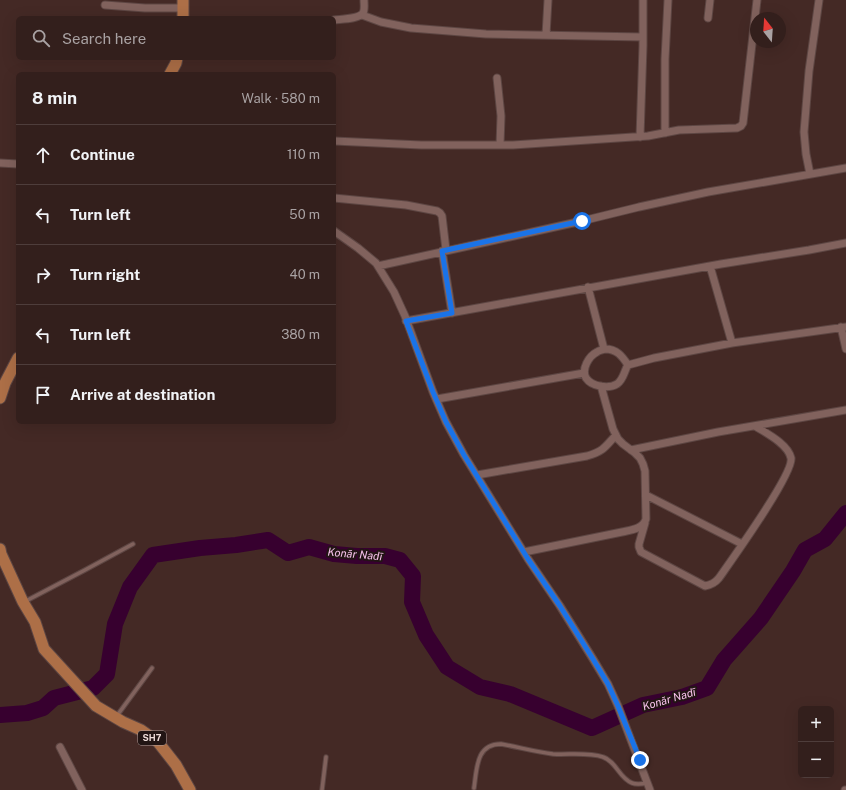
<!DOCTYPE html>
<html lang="en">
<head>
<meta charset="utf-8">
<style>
  :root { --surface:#331f1c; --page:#3b2725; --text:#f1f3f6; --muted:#a9a2a3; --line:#4e3d3b }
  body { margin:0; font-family:"Public Sans",sans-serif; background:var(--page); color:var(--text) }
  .controls { position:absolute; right:12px; bottom:12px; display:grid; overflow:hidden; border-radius:6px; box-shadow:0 4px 16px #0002 }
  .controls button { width:36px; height:36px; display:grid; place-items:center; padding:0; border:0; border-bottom:1px solid var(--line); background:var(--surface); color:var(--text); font:20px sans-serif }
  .compass { position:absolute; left:750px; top:12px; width:36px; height:36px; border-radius:50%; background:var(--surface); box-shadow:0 4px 16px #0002; rotate:343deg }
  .stop { position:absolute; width:12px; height:12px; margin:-9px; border:3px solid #1a73e8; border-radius:50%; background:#fff }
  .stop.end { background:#1a73e8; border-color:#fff; box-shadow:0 1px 4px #0008 }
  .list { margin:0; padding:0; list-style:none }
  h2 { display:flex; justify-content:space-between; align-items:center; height:52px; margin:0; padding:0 16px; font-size:17px }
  h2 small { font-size:13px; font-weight:400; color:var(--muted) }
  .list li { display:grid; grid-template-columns:26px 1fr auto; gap:12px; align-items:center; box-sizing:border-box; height:60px; padding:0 16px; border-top:1px solid var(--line) }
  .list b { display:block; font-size:15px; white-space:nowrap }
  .list em { font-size:13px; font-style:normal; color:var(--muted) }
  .icon { flex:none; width:22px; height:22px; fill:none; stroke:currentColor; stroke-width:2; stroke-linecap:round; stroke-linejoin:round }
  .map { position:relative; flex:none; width:846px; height:790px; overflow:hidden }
  .search { position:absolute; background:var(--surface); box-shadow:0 4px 16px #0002; left:16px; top:16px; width:320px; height:44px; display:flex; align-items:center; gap:10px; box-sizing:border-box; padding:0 14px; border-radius:6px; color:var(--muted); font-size:15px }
  .panel { position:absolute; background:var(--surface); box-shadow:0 4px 16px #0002; left:16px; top:72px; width:320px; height:352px; border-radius:6px }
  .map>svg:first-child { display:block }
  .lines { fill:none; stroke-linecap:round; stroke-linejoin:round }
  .river { stroke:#37002f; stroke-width:16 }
  .lane-casing { stroke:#5d4643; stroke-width:5.5 }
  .street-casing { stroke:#5d4643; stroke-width:9 }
  .primary-casing { stroke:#5d4643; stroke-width:13 }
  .lane { stroke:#81625d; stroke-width:3.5 }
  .street { stroke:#81625d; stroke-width:7 }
  .primary { stroke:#ad6f47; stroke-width:11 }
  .route { stroke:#1a73e8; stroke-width:5 }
  .labels { text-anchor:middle; stroke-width:4; stroke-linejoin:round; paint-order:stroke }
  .shield { fill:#221514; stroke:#b1a09e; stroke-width:1 }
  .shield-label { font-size:9px; font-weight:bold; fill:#eedcd9 }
  .water-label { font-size:11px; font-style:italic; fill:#f8c3ec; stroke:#221514 }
</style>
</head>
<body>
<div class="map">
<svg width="846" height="790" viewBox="0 0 846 790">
  <rect width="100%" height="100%" fill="#442925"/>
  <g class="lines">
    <path class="river" d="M0,715L27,713L43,708L54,698L93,688L107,674L115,624L130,587L153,555L200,548L236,545L268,540L288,553L309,547L334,554L357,556H385L400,560L413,576L412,602L426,635L447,667L480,687L510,694L592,728L643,705L682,697L707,688L724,660L761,618L793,571L805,550L825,539L846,513"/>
    <g class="lane-casing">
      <path id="lane" d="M24,602L85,570L133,544
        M116,717L152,668
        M474,788C477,768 476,744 501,744C518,747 536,752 553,754C568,755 588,752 603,757C616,761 619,778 632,783C637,785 642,784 647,783
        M322,790L326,757"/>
    </g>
    <g class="street-casing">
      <path id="street" d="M105,5L145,8H183
        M362,15L381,22L411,28L486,34L643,37
        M708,18L710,0
        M334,20C341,19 359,19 363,13C365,10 364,4 364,0
        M546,35L548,0
        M497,78L501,116L500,145
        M665,133V59L668,0
        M640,137L643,46V0
        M334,141L421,145H513L648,136L679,130L737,128L741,126L743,123L757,0
        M0,163L18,164
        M810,174L806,154L804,132L809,71L819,0
        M334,198L406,205L437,211L440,213L442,216L446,250
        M334,231L358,248L376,263L394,292L405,316L433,392L446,422L464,455L528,559L560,606L593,659L608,684L618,706L650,790
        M442,251L452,313
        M378,266L582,221L639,207L708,192L846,168
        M710,266L732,343
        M588,287L604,349
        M406,321L721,264L809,250L846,243
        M841,327L846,349
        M605,349C617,349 622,356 628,365C624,371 624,379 617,384C609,389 592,387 586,378C581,369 589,356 597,352C599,350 603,350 605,349Z
        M628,365L654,358L732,343L846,327
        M437,399L584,373
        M631,450L718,432L846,410
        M477,475L587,456C604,451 605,447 616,435
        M646,495L742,544
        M645,523L639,544V547L641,552L705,586C711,585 715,583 719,578C731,561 794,473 791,458C788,444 766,433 755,426
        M524,552L622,532C631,530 643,529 646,519L645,471L643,464L640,458L635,453L623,444L618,439L613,429L601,386
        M60,747L82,790
        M845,790H846"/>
    </g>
    <g class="primary-casing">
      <path id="primary" d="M183,18V0
        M170,74L176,63L177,58
        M0,398L5,383L18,358
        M0,549L1,554L23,602L35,622L44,649L96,706L123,722L141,730L158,742L176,765L190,790"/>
    </g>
    <use href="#lane" class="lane"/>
    <use href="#street" class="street"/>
    <use href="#primary" class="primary"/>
  </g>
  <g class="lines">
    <path class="route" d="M582,221L442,251L452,313L406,321L433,392L446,422L464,455L528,559L560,606L593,659L608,684L618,706L640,760"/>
  </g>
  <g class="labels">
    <rect class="shield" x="138" y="731" width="28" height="14" rx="3"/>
    <g class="shield-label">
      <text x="152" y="741">SH7</text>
    </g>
    <g class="water-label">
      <text transform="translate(355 554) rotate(5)" y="4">Konār Nadī</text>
      <text transform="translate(669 699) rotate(-16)" y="4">Konār Nadī</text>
    </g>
  </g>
</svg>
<div class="controls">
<button>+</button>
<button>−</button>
</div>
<svg class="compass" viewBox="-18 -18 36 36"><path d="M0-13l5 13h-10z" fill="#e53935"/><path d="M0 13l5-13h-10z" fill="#a9a2a3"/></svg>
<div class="stop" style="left:582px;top:221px"></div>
<div class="stop end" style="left:640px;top:760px"></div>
<div class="search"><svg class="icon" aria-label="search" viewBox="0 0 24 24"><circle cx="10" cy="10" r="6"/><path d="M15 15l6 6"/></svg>Search here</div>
<section class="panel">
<h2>8 min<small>Walk · 580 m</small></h2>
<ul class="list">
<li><svg class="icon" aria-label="ahead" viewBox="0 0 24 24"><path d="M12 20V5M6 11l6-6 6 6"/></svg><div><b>Continue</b></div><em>110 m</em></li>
<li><svg class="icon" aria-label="left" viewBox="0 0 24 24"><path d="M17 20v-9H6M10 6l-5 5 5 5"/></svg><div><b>Turn left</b></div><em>50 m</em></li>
<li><svg class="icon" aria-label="right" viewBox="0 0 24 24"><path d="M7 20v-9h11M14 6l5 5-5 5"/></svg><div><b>Turn right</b></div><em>40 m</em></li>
<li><svg class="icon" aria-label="left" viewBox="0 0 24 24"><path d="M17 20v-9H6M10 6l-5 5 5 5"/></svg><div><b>Turn left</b></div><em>380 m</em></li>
<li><svg class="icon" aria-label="arrive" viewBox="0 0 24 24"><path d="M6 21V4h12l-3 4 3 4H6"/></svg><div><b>Arrive at destination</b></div></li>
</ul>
</section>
</div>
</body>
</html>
